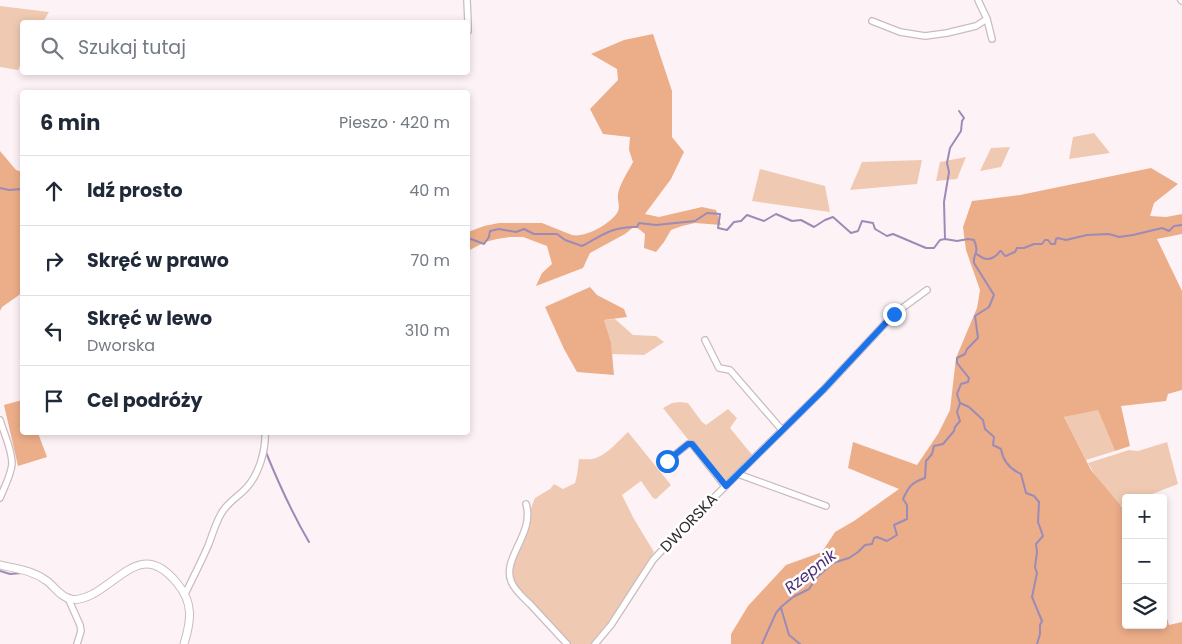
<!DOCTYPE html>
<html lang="pl">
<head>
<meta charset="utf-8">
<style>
  :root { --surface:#fff; --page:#f6f6f7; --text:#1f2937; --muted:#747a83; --line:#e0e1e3 }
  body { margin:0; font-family:Poppins,sans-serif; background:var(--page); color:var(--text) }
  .controls { position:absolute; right:15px; bottom:15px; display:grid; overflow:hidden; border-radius:5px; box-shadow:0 2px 8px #0003 }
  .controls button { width:45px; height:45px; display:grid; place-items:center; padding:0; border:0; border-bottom:1px solid var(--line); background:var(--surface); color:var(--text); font:25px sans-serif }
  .stop { position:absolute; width:15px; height:15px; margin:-11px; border:4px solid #1a73e8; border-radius:50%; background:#fff }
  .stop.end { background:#1a73e8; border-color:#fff; box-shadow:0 1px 5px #0008 }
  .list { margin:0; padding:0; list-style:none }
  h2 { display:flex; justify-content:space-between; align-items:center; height:65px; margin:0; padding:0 20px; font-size:21px }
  h2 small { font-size:16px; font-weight:400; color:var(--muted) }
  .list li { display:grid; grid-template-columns:32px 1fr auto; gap:15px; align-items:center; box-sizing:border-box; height:70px; padding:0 20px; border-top:1px solid var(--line) }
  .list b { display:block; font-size:19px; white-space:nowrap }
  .list p { margin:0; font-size:16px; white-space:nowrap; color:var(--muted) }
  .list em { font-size:16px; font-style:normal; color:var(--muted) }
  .icon { flex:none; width:28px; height:28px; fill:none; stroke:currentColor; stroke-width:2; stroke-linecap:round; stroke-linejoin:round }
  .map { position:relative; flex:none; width:1182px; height:644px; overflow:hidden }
  .search { position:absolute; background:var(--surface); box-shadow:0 2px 8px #0003; left:20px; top:20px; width:450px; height:55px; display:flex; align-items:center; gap:12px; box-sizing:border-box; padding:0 18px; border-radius:5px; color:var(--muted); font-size:19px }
  .panel { position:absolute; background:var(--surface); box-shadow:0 2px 8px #0003; left:20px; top:90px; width:450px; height:345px; border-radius:5px }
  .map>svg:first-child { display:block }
  .green { fill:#f0c9b2 }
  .forest { fill:#ecad89 }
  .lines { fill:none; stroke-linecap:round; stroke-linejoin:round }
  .stream { stroke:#9c8bb7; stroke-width:2 }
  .minor-casing { stroke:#cabbc0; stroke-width:8 }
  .tertiary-casing { stroke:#cabbc0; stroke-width:9 }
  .minor { stroke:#fff; stroke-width:5.5 }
  .tertiary { stroke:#fff; stroke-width:7 }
  .route { stroke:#1a73e8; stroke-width:6 }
  .labels { text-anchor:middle; stroke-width:5; stroke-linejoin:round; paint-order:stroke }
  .street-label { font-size:15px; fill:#302a2c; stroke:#fff }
  .water-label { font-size:16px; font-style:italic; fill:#4e2f78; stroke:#fff }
</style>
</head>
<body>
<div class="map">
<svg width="1182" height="644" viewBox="0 0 1182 644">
  <rect width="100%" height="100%" fill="#fdf3f6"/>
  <path class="green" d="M0,6L49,12L43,22H22V61L18,70L0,67Z
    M1094,133L1110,153L1069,159L1073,137Z
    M1010,147L1001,167L980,171L991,148Z
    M966,157L957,179L936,181L940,162Z
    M922,160L917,184L850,190L862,162Z
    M760,169L825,186L830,212L752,201Z
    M615,319L633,335L656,336L664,342L644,355L612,354L611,342L604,320Z
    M680,402L688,403L702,422L706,425L728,409L737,418L730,428L753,456L727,482L695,442H690L663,408L672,403Z
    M1098,409L1115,451L1086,460L1064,417Z
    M628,432L671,485L656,499L653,498L641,481L622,495L634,519L654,552L603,632L594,644H569L515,584L511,577V567L528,532L531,508L535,498L550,489L554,484L563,489L575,483L577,475L579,459C584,459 591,460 596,458C609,453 618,441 628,432Z
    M1167,442L1178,484L1142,498H1126V504L1121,506C1109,493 1096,479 1088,463L1129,450L1138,451Z"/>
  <path class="forest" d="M653,34L672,91V137L684,152L671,179L645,214L659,217L702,207L716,210L721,225L695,223L682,226L671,230L664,242L656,252L644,248L645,234L635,226L625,234L590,253L583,268L536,286L542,273L552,264L547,246L523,237H510L497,239L485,242L468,251V232L484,226L499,223H542L572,235C585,238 610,224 617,213C621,207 617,201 618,194C620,183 628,172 633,162L629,150L630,137L603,134L590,109L618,80L617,69L591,54L624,40Z
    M0,151L16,170L22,172V293L2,307L0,311Z
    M1151,168L1178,184L1154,203L1150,216L1166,217L1182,214V234L1157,239L1182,291V390L1168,394L1166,401L1121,406L1130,446L1115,451L1098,410L1064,417L1091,470L1126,512V625H1163V606L1169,625L1182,622V644H731V634L748,606L786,565L822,552L835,532L854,521L899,489L848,468L853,442L917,465L938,434L950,410L956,358L977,308L980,290L966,250L963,227L972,201L1020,195Z
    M590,287L597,295L624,309L627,317L604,320L611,342L614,375L577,372L564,349L545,307Z
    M22,400V432L38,433L47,457L18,466L4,405Z"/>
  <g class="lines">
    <path class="stream" d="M0,188L9,190L22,189
      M945,239L944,202L949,172L947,163L950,148L961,131L962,121L964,118L959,111
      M468,240L471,239L484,244L489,237L490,231L499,229L516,232L524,229L534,234H557L565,240L582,246C601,236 613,226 637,227L639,223L656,225L695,221L707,213L720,214L718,228L727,230L734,222L741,221L747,215L764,221L776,214L792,221L801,220L814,227L825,220L833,217L851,233L858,231L862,221L873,223L875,229L887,236L893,234L926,248H934L940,240L945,239L957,241L968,239L974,240C980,254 973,252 974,263L994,295L989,307L975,316L978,338L967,349L965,354L957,358V363L969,378L968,382L961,384L957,394L960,403L957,412L960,421L955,427L954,431L943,444L934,446L932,454L926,461L925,478C911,483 909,486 903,499L907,505V519L894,525L897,535L887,541L877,537L874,538L872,544L865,545L858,552L849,558L833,563L817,577L809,589L793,597L781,607L776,613L762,644
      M976,254C979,255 981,257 983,258C990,261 997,256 1000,251H1001L1005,256C1008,256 1011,253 1015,252L1017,248H1024L1034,244H1042L1045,240H1048L1051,244H1055L1056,239L1058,238L1066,240L1087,235L1109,234L1119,237L1133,235L1162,228L1169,231L1174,226L1182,225
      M960,403L969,407L983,420L985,429L994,437L993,445L1001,449C1003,462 1010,469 1021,474L1026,493L1034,496L1039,502L1038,522L1043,536L1036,544L1037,552L1035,567L1037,573L1032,597L1042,621L1040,625V634L1037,644
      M262,432V445
      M265,450C278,482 292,513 309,542
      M0,571L10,574L22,573
      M781,608L789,635L800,644"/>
    <g class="minor-casing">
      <path id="minor" d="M467,0L468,22V31
        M978,0L987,19L992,39
        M1181,0L1182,1
        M872,21L900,32L925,36L947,33L976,26L987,19
        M705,340L719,368L730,370L782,430
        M0,420C4,434 12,449 12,464C11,475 4,488 0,498
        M667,461L688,444H692L725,486
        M738,474L826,506
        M526,504C535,533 502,558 511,581C514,590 524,598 530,604C543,618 555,631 567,644
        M185,594C193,578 201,562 208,546C212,536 216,522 221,514C227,502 240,496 248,486C259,473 266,450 265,432
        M68,598L80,625L81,631L77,644
        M595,644L611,625L653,560L677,534L824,389L894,314L927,290"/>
    </g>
    <g class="tertiary-casing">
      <path id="tertiary" d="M0,565C17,569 32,570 47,581C55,587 60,597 71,599C78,601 87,597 93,594C125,576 144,543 177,583C194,603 191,621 184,644"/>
    </g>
    <use href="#minor" class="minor"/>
    <use href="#tertiary" class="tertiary"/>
  </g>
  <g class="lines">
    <path class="route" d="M667,461L688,444H692L726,486L824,389L894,314"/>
  </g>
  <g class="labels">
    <g class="street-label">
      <text transform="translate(689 523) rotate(-46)" y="5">DWORSKA</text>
    </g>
    <g class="water-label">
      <text transform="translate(810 571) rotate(-38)" y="6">Rzepnik</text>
    </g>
  </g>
</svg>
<div class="controls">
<button>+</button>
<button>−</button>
<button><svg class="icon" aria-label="layers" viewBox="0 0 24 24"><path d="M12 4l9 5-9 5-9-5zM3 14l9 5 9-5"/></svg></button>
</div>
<div class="stop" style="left:667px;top:461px"></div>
<div class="stop end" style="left:894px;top:314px"></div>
<div class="search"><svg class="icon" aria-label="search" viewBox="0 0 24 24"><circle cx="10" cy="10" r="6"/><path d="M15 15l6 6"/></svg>Szukaj tutaj</div>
<section class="panel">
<h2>6 min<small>Pieszo · 420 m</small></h2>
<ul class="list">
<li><svg class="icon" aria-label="ahead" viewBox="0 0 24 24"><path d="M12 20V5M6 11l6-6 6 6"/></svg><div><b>Idź prosto</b></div><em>40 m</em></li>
<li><svg class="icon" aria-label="right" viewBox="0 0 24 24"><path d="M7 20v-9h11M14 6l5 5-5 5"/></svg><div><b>Skręć w prawo</b></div><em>70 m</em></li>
<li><svg class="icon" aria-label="left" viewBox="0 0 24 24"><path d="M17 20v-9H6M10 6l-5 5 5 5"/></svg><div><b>Skręć w lewo</b><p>Dworska</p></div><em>310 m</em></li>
<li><svg class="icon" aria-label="arrive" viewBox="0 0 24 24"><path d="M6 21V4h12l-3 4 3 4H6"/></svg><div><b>Cel podróży</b></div></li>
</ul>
</section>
</div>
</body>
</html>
